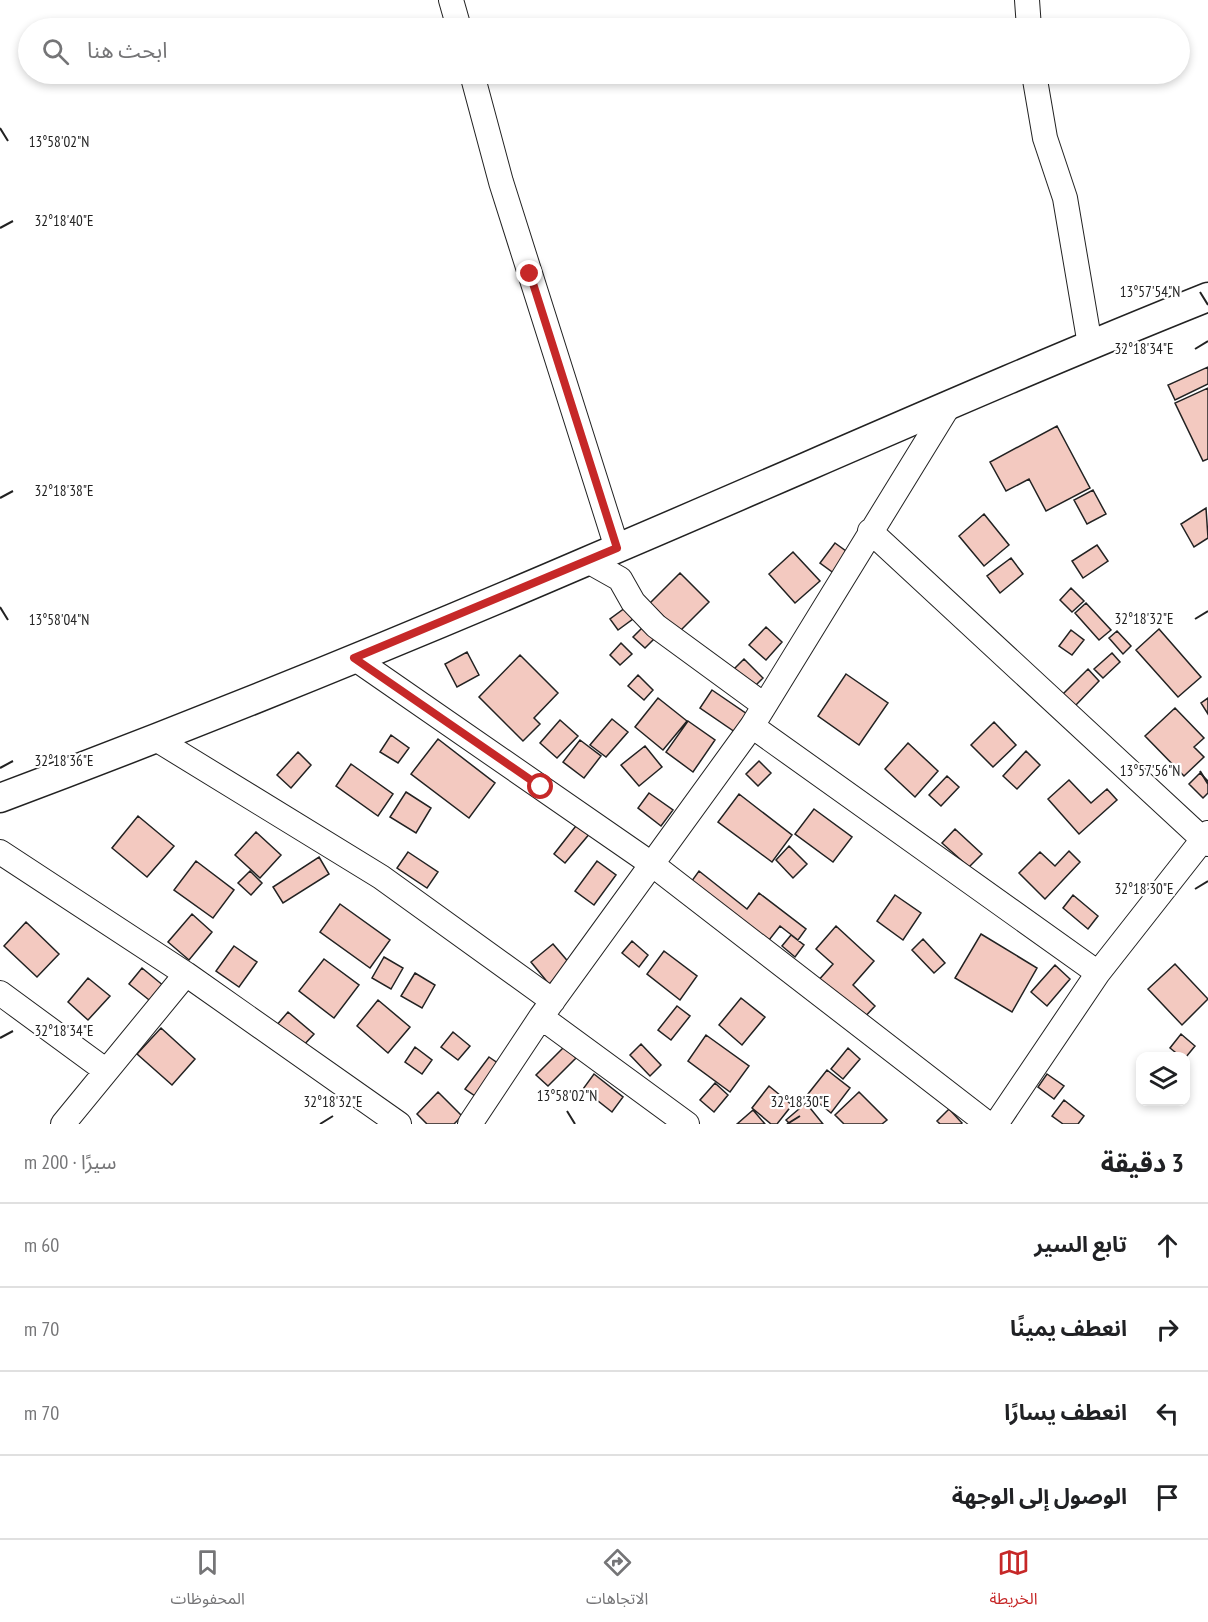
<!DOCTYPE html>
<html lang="ar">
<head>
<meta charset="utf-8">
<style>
  :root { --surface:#fff; --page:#f2f2f2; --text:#202124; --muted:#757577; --line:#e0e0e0; --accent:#c62828 }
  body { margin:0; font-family:"PT Sans Narrow","Noto Sans Arabic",sans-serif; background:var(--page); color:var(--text); direction:rtl }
  .controls { position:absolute; right:18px; bottom:18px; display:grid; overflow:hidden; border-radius:12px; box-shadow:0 3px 9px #0003 }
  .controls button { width:54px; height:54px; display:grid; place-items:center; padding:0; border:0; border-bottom:2px solid var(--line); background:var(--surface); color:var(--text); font:30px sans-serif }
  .stop { position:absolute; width:18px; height:18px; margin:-14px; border:4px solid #c62828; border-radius:50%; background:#fff }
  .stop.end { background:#c62828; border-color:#fff; box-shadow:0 2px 6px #0008 }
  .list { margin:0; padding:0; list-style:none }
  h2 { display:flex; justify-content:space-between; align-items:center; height:78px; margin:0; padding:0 24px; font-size:26px }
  h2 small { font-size:20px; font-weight:400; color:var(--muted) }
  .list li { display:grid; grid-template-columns:39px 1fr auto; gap:18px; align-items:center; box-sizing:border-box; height:84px; padding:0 24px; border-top:2px solid var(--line) }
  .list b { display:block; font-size:22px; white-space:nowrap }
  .list em { font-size:20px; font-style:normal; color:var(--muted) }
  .icon { flex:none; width:33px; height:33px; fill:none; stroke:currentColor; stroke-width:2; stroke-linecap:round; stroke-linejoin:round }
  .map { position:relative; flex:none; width:1208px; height:1124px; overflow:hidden; direction:ltr }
  .search { position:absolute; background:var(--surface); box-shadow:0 3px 9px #0003; left:18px; right:18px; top:18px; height:66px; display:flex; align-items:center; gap:15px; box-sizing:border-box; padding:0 21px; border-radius:33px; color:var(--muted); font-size:22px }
  .sheet { height:414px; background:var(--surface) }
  nav { display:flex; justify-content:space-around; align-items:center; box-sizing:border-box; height:84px; border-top:2px solid var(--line); background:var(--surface); font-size:16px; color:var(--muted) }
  nav a { display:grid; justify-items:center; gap:3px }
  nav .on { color:var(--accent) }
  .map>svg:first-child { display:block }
  .building { fill:#f3c9c0; stroke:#222; stroke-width:1.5 }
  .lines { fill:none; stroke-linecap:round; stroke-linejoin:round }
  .minor-casing { stroke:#222; stroke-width:26 }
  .tertiary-casing { stroke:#222; stroke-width:31 }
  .minor { stroke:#fff; stroke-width:24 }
  .tertiary { stroke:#fff; stroke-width:28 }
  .route { stroke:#c62828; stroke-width:8 }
  .ticks { fill:none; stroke:#222; stroke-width:2 }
  .ticks-label { font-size:15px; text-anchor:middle; fill:#222; stroke:#fff; stroke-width:4.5; stroke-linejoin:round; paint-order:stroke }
</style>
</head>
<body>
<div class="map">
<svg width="1208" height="1124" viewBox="0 0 1208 1124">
  <rect width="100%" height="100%" fill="#fff"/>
  <path class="building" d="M1208,367V384L1175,400L1168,385Z
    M1208,388V459L1203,461L1175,403Z
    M1057,426L1090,488L1046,511L1029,479L1006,491L990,462Z
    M1093,490L1106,514L1087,524L1074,500Z
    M1206,508L1208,538L1194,547L1181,524Z
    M984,514L1009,545L984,566L959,536Z
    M835,543L850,554L835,574L820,563Z
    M1097,545L1108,561L1083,578L1072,561Z
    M793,552L820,581L795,603L769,574Z
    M1011,558L1023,574L1000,593L987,576Z
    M680,573L709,602L679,632L650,603Z
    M1071,588L1084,601L1072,612L1060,600Z
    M1086,603L1111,630L1099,640L1075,613Z
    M629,605L637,616L618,630L610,619Z
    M646,624L658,635L645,648L633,637Z
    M766,627L782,642L766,660L749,645Z
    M1159,629L1201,677L1178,697L1136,650Z
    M1071,630L1084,640L1072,655L1059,646Z
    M1117,631L1131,646L1123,654L1109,638Z
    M621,643L632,654L620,665L610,655Z
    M467,652L479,675L457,687L445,664Z
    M1112,653L1120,662L1103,678L1094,669Z
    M520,655L558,693L534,718L540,724L523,741L479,697Z
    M744,659L763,678L749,692L730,673Z
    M1088,669L1099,681L1075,706L1063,694Z
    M846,674L888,703L859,745L818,716Z
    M638,675L653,690L644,700L628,686Z
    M712,690L747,714L735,732L700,708Z
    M658,698L687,721L663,750L635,727Z
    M1208,698V714L1201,703Z
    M1175,708L1204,738L1194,747L1204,757L1184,776L1145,736Z
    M612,719L628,732L606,757L590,745Z
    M560,720L578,736L557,758L540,743Z
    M688,721L715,740L693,772L666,752Z
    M994,722L1016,745L993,767L971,745Z
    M391,735L409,748L398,763L380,752Z
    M438,739L495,783L469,818L411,774Z
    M580,740L601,756L584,778L563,762Z
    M908,743L938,771L915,797L885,769Z
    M645,746L662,767L639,786L621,765Z
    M1026,751L1040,765L1017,789L1003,776Z
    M298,752L311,765L291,788L277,775Z
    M759,761L771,773L758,786L746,774Z
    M351,764L393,794L378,816L336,786Z
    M1200,773L1208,781V793L1203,798L1189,784Z
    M947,776L959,787L941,806L929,795Z
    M1069,780L1091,803L1107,789L1117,800L1079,834L1048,799Z
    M406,792L431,808L416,833L390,817Z
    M649,793L673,810L661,826L638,808Z
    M739,794L792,835L772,862L718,822Z
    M814,809L852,837L833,862L795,834Z
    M138,816L174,846L147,877L112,848Z
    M579,822L591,832L565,863L554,854Z
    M955,829L982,854L969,867L942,843Z
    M256,832L281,855L260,878L235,855Z
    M789,846L807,864L793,878L776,860Z
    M1069,851L1080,862L1045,899L1019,873L1040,852L1055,866Z
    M408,852L438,872L427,888L397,868Z
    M319,857L329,874L283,903L273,887Z
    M196,861L234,890L213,918L174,890Z
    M597,861L616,875L594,905L575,891Z
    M250,871L262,883L251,895L238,883Z
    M699,871L747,909L759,893L806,929L798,940L780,926L762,949L686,889Z
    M895,895L921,913L903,940L877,921Z
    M1073,895L1098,916L1088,929L1063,908Z
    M340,904L390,940L370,968L320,932Z
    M192,914L212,932L189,960L168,942Z
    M26,922L59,954L37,977L4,946Z
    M836,926L874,961L853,985L875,1006L861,1021L817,982L833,964L816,949Z
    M981,934L1037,968L1012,1012L955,978Z
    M791,935L804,945L795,957L782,946Z
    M923,939L945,963L934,973L912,950Z
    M632,941L648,955L639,967L622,953Z
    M553,944L571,965L549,984L531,962Z
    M234,946L257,962L239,987L216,971Z
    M664,951L697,976L680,1000L647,974Z
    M384,957L403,968L391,989L372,978Z
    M324,959L359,985L334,1018L299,991Z
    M1175,964L1208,999L1182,1025L1148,989Z
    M1055,965L1070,979L1047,1006L1031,992Z
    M142,968L170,991L158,1007L129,984Z
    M415,973L435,985L422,1008L401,996Z
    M88,978L110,996L88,1020L68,1002Z
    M741,998L765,1017L742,1045L719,1025Z
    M378,1000L410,1027L388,1053L357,1026Z
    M677,1006L690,1016L671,1040L658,1030Z
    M288,1012L314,1034L302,1047L276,1026Z
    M161,1028L195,1059L172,1085L137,1054Z
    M453,1032L470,1046L458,1060L441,1047Z
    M1181,1034L1195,1046L1186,1057L1180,1056L1170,1048Z
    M706,1035L749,1066L730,1092L688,1061Z
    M641,1044L661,1065L650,1076L630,1055Z
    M415,1047L432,1060L422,1074L405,1062Z
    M564,1047L576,1058L548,1086L536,1075Z
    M848,1048L860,1059L843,1079L831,1069Z
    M489,1057L502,1066L478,1098L465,1089Z
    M827,1070L850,1088L831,1113L808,1094Z
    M594,1074L623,1097L612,1112L583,1089Z
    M1047,1074L1064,1086L1054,1099L1038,1087Z
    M715,1083L728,1095L714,1112L700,1100Z
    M769,1086L792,1105L777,1124H771L752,1108Z
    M438,1092L462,1116L454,1124H427L417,1114Z
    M859,1092L887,1120L882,1124H844L835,1115Z
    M1064,1100L1084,1116L1078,1124H1063L1052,1116Z
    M806,1103L823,1124H790L786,1120Z
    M949,1109L962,1123L961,1124H940L937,1121Z
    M753,1110L765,1124H737Z"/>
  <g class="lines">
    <g class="minor-casing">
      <path id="minor" d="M451,0L459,28
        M1027,0L1029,28
        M472,74L501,182L617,548
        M1034,74L1045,138L1065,198L1090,345
        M870,531L1208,844
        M588,561L620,579L633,602L656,626L764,705
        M354,658L653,865L988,1124
        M752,726L1098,973
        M156,739L381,877L553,1001
        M0,852L186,974L399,1124
        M0,993L105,1070
        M541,1017L687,1124
        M63,1124L186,974
        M470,1124L541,1017L752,726L948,407
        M996,1124L1098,973L1208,833"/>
    </g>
    <g class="tertiary-casing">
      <path id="tertiary" d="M0,798C197,724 392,645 585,562C793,474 998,381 1208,297"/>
    </g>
    <use href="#minor" class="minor"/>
    <use href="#tertiary" class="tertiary"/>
  </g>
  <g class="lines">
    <path class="route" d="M530,274L617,548L354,658L541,787"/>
  </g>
  <path class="ticks" d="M0,128L8,141M0,228L13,221M1200,292L1208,305M1195,349L1208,341M0,498L13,491M0,607L8,620M1195,619L1208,611M0,768L13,761M1200,771L1208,784M1195,889L1208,881M0,1038L13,1031M567,1111L575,1124M320,1124L333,1116M787,1124L800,1116"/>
  <g class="ticks-label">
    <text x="59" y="147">13°58'02"N</text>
    <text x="64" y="226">32°18'40"E</text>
    <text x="1150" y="297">13°57'54"N</text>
    <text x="1144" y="354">32°18'34"E</text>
    <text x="64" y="496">32°18'38"E</text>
    <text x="1144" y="624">32°18'32"E</text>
    <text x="59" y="625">13°58'04"N</text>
    <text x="64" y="766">32°18'36"E</text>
    <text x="1150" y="776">13°57'56"N</text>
    <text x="1144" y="894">32°18'30"E</text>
    <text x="64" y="1036">32°18'34"E</text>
    <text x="567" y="1101">13°58'02"N</text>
    <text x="333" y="1107">32°18'32"E</text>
    <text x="800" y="1107">32°18'30"E</text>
  </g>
</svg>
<div class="controls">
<button><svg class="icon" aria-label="layers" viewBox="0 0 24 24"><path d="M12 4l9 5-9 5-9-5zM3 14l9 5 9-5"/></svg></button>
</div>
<div class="stop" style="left:541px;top:787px"></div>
<div class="stop end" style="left:530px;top:274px"></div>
<div class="search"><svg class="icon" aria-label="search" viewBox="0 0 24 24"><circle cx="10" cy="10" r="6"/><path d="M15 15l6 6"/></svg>ابحث هنا</div>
</div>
<section class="sheet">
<h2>3 دقيقة<small>سيرًا · 200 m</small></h2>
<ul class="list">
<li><svg class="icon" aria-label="ahead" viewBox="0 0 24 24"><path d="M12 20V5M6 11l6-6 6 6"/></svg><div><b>تابع السير</b></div><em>60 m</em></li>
<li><svg class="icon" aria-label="right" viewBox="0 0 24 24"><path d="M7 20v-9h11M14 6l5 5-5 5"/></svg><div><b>انعطف يمينًا</b></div><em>70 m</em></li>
<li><svg class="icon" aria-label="left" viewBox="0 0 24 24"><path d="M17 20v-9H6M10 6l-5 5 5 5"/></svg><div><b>انعطف يسارًا</b></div><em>70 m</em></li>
<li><svg class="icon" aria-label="arrive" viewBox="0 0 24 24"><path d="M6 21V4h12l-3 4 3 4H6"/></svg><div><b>الوصول إلى الوجهة</b></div></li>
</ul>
</section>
<nav>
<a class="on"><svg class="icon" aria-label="map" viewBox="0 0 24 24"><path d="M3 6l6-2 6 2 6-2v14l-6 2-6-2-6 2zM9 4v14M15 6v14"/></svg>الخريطة</a>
<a><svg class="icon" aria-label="directions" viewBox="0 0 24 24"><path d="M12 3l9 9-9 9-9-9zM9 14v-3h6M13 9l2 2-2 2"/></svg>الاتجاهات</a>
<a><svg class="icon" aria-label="saved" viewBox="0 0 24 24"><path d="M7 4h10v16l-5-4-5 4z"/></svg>المحفوظات</a>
</nav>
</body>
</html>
